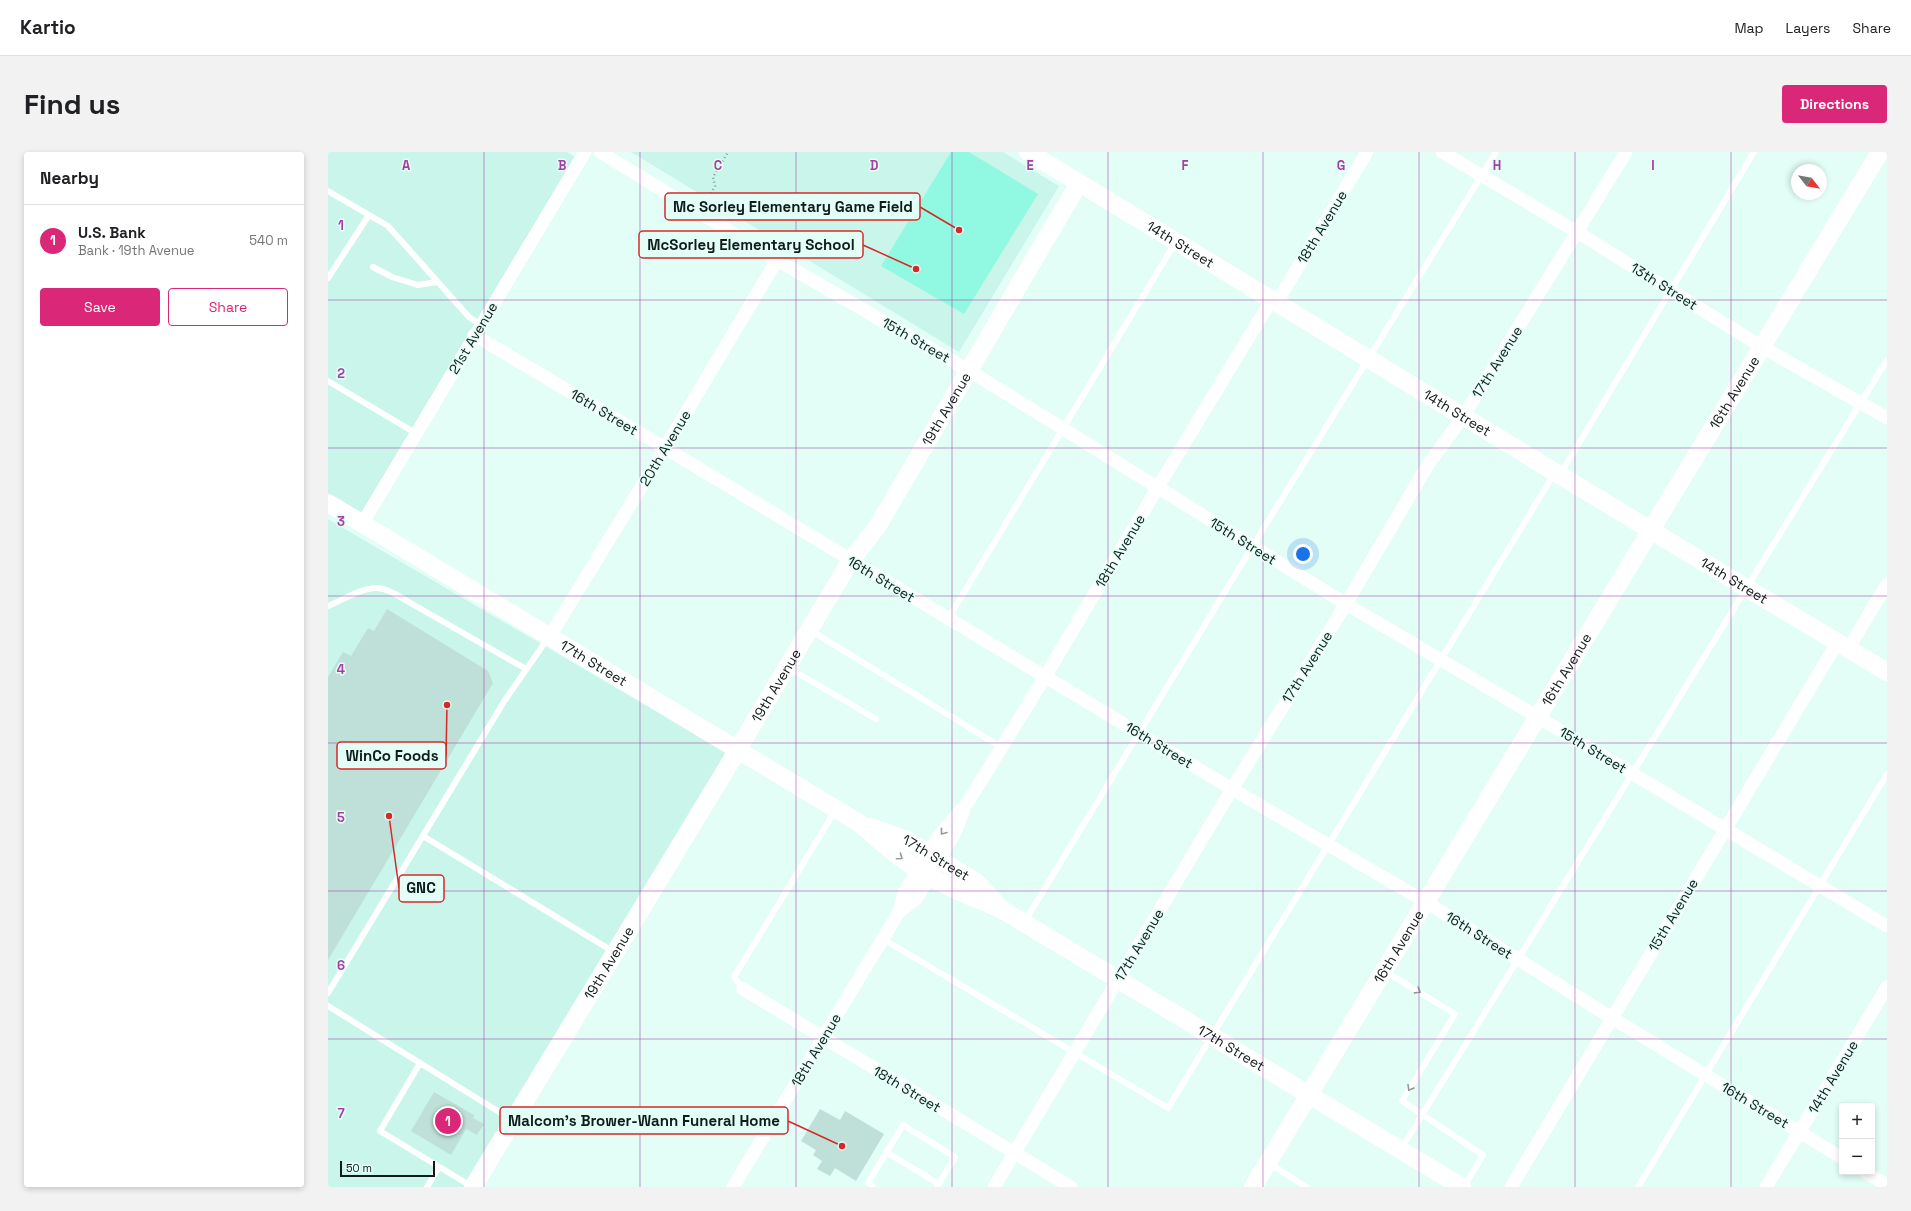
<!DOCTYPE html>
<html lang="en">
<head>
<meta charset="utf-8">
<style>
  :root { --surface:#fff; --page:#f2f2f2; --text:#202124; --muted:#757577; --line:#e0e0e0; --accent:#db2777 }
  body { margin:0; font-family:"Space Grotesk",sans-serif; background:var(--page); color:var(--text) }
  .controls { position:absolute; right:12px; bottom:12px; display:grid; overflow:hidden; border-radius:4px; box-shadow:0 2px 6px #0003 }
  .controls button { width:36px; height:36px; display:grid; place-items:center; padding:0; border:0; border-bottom:1px solid var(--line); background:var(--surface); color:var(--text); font:20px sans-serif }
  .compass { position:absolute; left:1463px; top:12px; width:36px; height:36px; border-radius:50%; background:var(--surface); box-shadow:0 2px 6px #0003; rotate:121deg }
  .scale { position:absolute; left:12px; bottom:10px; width:95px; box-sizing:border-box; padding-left:4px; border:2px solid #0f1c19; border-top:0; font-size:11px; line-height:14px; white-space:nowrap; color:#0f1c19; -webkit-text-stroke:3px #e3fef7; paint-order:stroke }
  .you { position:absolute; left:975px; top:402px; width:14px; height:14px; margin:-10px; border:3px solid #fff; border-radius:50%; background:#1a73e8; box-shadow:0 0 0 6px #1a73e833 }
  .badge { display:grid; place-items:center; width:26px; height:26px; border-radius:50%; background:var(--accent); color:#fff; font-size:13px; font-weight:700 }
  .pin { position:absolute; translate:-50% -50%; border:2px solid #fff; box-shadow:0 1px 4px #0006 }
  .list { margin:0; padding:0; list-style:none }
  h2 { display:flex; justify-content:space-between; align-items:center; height:52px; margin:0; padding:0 16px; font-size:17px }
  h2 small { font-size:13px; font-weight:400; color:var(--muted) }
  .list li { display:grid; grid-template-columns:26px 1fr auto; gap:12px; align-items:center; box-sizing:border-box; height:72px; padding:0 16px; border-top:1px solid var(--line) }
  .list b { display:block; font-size:15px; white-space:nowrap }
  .list p { margin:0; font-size:13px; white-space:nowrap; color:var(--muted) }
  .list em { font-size:13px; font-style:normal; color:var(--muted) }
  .actions { display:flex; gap:8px; padding:12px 16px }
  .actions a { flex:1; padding:9px 0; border:1px solid var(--accent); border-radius:4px; text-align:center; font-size:14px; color:var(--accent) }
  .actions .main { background:var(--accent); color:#fff }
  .map { position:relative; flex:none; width:1559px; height:1035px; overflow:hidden; border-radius:4px }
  header { display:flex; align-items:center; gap:24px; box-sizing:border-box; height:56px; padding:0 20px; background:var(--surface); border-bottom:1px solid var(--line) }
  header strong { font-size:19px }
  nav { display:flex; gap:22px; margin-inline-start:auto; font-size:14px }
  .intro { display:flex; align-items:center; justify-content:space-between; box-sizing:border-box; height:96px; padding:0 24px }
  h1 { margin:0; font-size:28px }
  .button { padding:10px 18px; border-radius:4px; background:var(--accent); color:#fff; font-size:14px; font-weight:700 }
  main { display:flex; gap:24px; padding:0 24px }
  aside { flex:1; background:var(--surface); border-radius:4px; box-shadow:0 2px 6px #0003 }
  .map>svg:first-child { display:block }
  .built { fill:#caf5eb }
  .green { fill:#91f8e2 }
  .building { fill:#bfe0d8 }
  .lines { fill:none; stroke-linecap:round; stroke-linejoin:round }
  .path { stroke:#8ba09b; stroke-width:2.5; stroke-dasharray:1 3; stroke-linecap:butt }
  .lane { stroke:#fff; stroke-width:6 }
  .street { stroke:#fff; stroke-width:13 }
  .secondary { stroke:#fff; stroke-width:18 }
  .oneway { stroke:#939998 }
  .grid { fill:none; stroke:#a53fa3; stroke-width:1; stroke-opacity:0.55 }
  .labels { text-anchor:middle; stroke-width:3; stroke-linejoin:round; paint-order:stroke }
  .street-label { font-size:14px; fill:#0f1c19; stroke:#e3fef7 }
  .grid-label { font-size:13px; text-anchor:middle; font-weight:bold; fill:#a53fa3; stroke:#e3fef7; stroke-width:3; stroke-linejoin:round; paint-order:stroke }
  .leader { fill:none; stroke:#d62828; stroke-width:1.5 }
  .callout-dot { fill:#d62828; stroke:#e3fef7; stroke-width:1.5 }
  .callout { fill:#e3fef7; stroke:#d62828; stroke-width:1.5 }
  .callout-label { font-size:15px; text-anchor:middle; font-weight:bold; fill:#0f1c19 }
</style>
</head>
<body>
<header>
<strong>Kartio</strong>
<nav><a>Map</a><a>Layers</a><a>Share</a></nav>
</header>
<div class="intro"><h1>Find us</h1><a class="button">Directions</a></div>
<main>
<aside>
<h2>Nearby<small></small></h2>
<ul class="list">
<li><span class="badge">1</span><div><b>U.S. Bank</b><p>Bank · 19th Avenue</p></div><em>540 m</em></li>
</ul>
<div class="actions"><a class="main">Save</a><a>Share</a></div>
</aside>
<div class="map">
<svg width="1559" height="1035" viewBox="0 0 1559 1035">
  <rect width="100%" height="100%" fill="#e3fef7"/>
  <path class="built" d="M0,0H239L252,8L34,372L0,351Z
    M303,0H675L731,34L631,200Z
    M0,367L401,602L137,1035H0Z"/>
  <path class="green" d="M623,0H641L710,42L636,162L553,114Z"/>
  <path class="building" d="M59,457L160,519L165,531L0,808V525L15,500L23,504L40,476L46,479Z
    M106,940L146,963L145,966L156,972L149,983L138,977L123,1003L83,979Z
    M492,957L512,968L517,959L556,982L528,1029L507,1016L502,1024L489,1017L494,1009L485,1003L488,998L473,989Z"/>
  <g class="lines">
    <path class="path" d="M381,45L387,34L385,25L400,0"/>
    <path class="lane" d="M0,39L60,74L141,165L153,173
      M45,115L64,125L90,133L109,130
      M0,126L41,63
      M0,229L89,282
      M1233,321L1426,0
      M0,454C15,448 34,435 50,436C61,437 71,444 79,449L198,517
      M620,467L847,91
      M482,478L673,595
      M461,516L548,567
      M95,684L286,800
      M697,769L924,395L1168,0
      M555,787L840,956L1226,322
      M1058,820L1127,862L1074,949L1155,1003L1136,1035
      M415,837L406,825L507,659
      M0,841L177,548L220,486
      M0,854L184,968
      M92,911L52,979L143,1034
      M1073,997L1559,208
      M558,1000L611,1032
      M941,1011L978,1035
      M99,1035L111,1015
      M545,1035L540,1031L575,973L627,1005L609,1035
      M1310,1035L1559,622"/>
    <path class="street" d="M272,0L449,108L640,218L1018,452L1210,565L1559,774
      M1114,0L1249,80L1434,195L1559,266
      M949,150L1039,0
      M146,183L337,296L904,637L1098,750L1284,866L1514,1006
      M34,372L257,0
      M222,484L337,296L449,108
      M1520,497L1559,432
      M571,760L589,746L627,680L635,660
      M415,837L743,1035
      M1537,1020L1559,1033
      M405,1035L571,760L576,741L613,681L640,650L717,525L830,335L944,147
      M666,1035L904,637L1018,452L1101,311L1135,265L1298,0
      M1183,1035L1509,491
      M1438,1035L1559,835"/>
    <g class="secondary">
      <path id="s1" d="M700,0C987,173 1271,349 1559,520"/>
      <path id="s2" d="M0,351L531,671C544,682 556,693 569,703C600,727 637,743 673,757L1134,1035"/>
      <path id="s3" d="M542,675L579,688L647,729L670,753"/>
      <path id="s4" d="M145,1035L397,619L523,408L549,375L751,31"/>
      <path id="s5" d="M925,1035L1552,0"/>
    </g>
  </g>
  <defs><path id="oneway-chevron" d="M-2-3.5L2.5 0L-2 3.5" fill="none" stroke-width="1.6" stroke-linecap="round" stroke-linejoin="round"/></defs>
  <g class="oneway">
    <use href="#oneway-chevron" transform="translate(615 680) rotate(128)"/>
    <use href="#oneway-chevron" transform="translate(572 705) rotate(35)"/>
    <use href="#oneway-chevron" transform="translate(1090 839) rotate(32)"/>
    <use href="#oneway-chevron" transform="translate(1082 936) rotate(121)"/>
  </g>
  <path class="grid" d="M156,0V1035M312,0V1035M468,0V1035M624,0V1035M780,0V1035M935,0V1035M1091,0V1035M1247,0V1035M1403,0V1035M0,148H1559M0,296H1559M0,444H1559M0,591H1559M0,739H1559M0,887H1559"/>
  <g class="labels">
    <g class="street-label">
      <text transform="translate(994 75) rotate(-59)" y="5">18th Avenue</text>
      <text dy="5" stroke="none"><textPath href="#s1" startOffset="178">14th Street</textPath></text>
      <text transform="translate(1336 134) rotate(32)" y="5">13th Street</text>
      <text transform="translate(145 186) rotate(-59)" y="5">21st Avenue</text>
      <text transform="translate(588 188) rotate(30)" y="5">15th Street</text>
      <text transform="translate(1169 210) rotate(-58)" y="5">17th Avenue</text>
      <text dy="5" stroke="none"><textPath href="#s5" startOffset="929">16th Avenue</textPath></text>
      <text dy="5" stroke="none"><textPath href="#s4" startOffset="911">19th Avenue</textPath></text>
      <text transform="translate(276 260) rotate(31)" y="5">16th Street</text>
      <text dy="5" stroke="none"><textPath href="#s1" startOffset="502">14th Street</textPath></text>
      <text transform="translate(337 296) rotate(-59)" y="5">20th Avenue</text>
      <text transform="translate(915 389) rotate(32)" y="5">15th Street</text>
      <text transform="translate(792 399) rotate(-59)" y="5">18th Avenue</text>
      <text transform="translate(553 427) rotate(31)" y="5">16th Street</text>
      <text dy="5" stroke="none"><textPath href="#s1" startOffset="826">14th Street</textPath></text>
      <text dy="5" stroke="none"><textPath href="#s2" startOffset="310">17th Street</textPath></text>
      <text transform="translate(979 515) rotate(-58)" y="5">17th Avenue</text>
      <text dy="5" stroke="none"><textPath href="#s5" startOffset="605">16th Avenue</textPath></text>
      <text dy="5" stroke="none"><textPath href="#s4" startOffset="586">19th Avenue</textPath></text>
      <text transform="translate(831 593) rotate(31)" y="5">16th Street</text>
      <text transform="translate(1265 598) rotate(31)" y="5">15th Street</text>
      <text dy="5" stroke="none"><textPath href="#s3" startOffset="73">17th Street</textPath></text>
      <text transform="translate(1345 763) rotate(-59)" y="5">15th Avenue</text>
      <text transform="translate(1151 783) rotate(32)" y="5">16th Street</text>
      <text transform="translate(811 793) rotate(-59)" y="5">17th Avenue</text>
      <text dy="5" stroke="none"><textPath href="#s5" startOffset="281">16th Avenue</textPath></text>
      <text dy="5" stroke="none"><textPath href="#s4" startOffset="262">19th Avenue</textPath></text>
      <text dy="5" stroke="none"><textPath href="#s2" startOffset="1056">17th Street</textPath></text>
      <text transform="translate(488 898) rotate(-59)" y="5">18th Avenue</text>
      <text transform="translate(1505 925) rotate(-59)" y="5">14th Avenue</text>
      <text transform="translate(579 937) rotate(31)" y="5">18th Street</text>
      <text transform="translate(1427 953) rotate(31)" y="5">16th Street</text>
    </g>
  </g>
  <g class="grid-label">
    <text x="78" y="18">A</text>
    <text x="234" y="18">B</text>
    <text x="390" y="18">C</text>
    <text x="546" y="18">D</text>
    <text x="702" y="18">E</text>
    <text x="857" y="18">F</text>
    <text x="1013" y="18">G</text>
    <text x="1169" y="18">H</text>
    <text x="1325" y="18">I</text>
    <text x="13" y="78">1</text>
    <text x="13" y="226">2</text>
    <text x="13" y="374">3</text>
    <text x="13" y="522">4</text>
    <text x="13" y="670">5</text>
    <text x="13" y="818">6</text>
    <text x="13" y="966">7</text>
  </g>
  <path class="leader" d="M631 78L592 55M588 117L535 93M119 553L118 604M61 664L71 736M514 994L460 969"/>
  <g class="callout-dot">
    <circle cx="631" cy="78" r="4"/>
    <circle cx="588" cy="117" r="4"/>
    <circle cx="119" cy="553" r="4"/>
    <circle cx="61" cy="664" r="4"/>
    <circle cx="514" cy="994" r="4"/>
  </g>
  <g class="callout">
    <rect x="337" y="41" width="255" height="27" rx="4"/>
    <rect x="311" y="79" width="224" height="27" rx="4"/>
    <rect x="9" y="590" width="109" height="27" rx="4"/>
    <rect x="71" y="723" width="45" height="27" rx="4"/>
    <rect x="172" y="955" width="288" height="27" rx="4"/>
  </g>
  <g class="callout-label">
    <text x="465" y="60">Mc Sorley Elementary Game Field</text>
    <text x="423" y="98">McSorley Elementary School</text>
    <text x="64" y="609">WinCo Foods</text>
    <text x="93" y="741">GNC</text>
    <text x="316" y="974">Malcom's Brower-Wann Funeral Home</text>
  </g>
</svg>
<div class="controls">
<button>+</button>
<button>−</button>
</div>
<svg class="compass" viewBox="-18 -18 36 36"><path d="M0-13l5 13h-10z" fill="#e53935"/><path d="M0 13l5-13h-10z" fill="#757577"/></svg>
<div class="scale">50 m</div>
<div class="you"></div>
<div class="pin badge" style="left:120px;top:969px">1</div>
</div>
</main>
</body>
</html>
